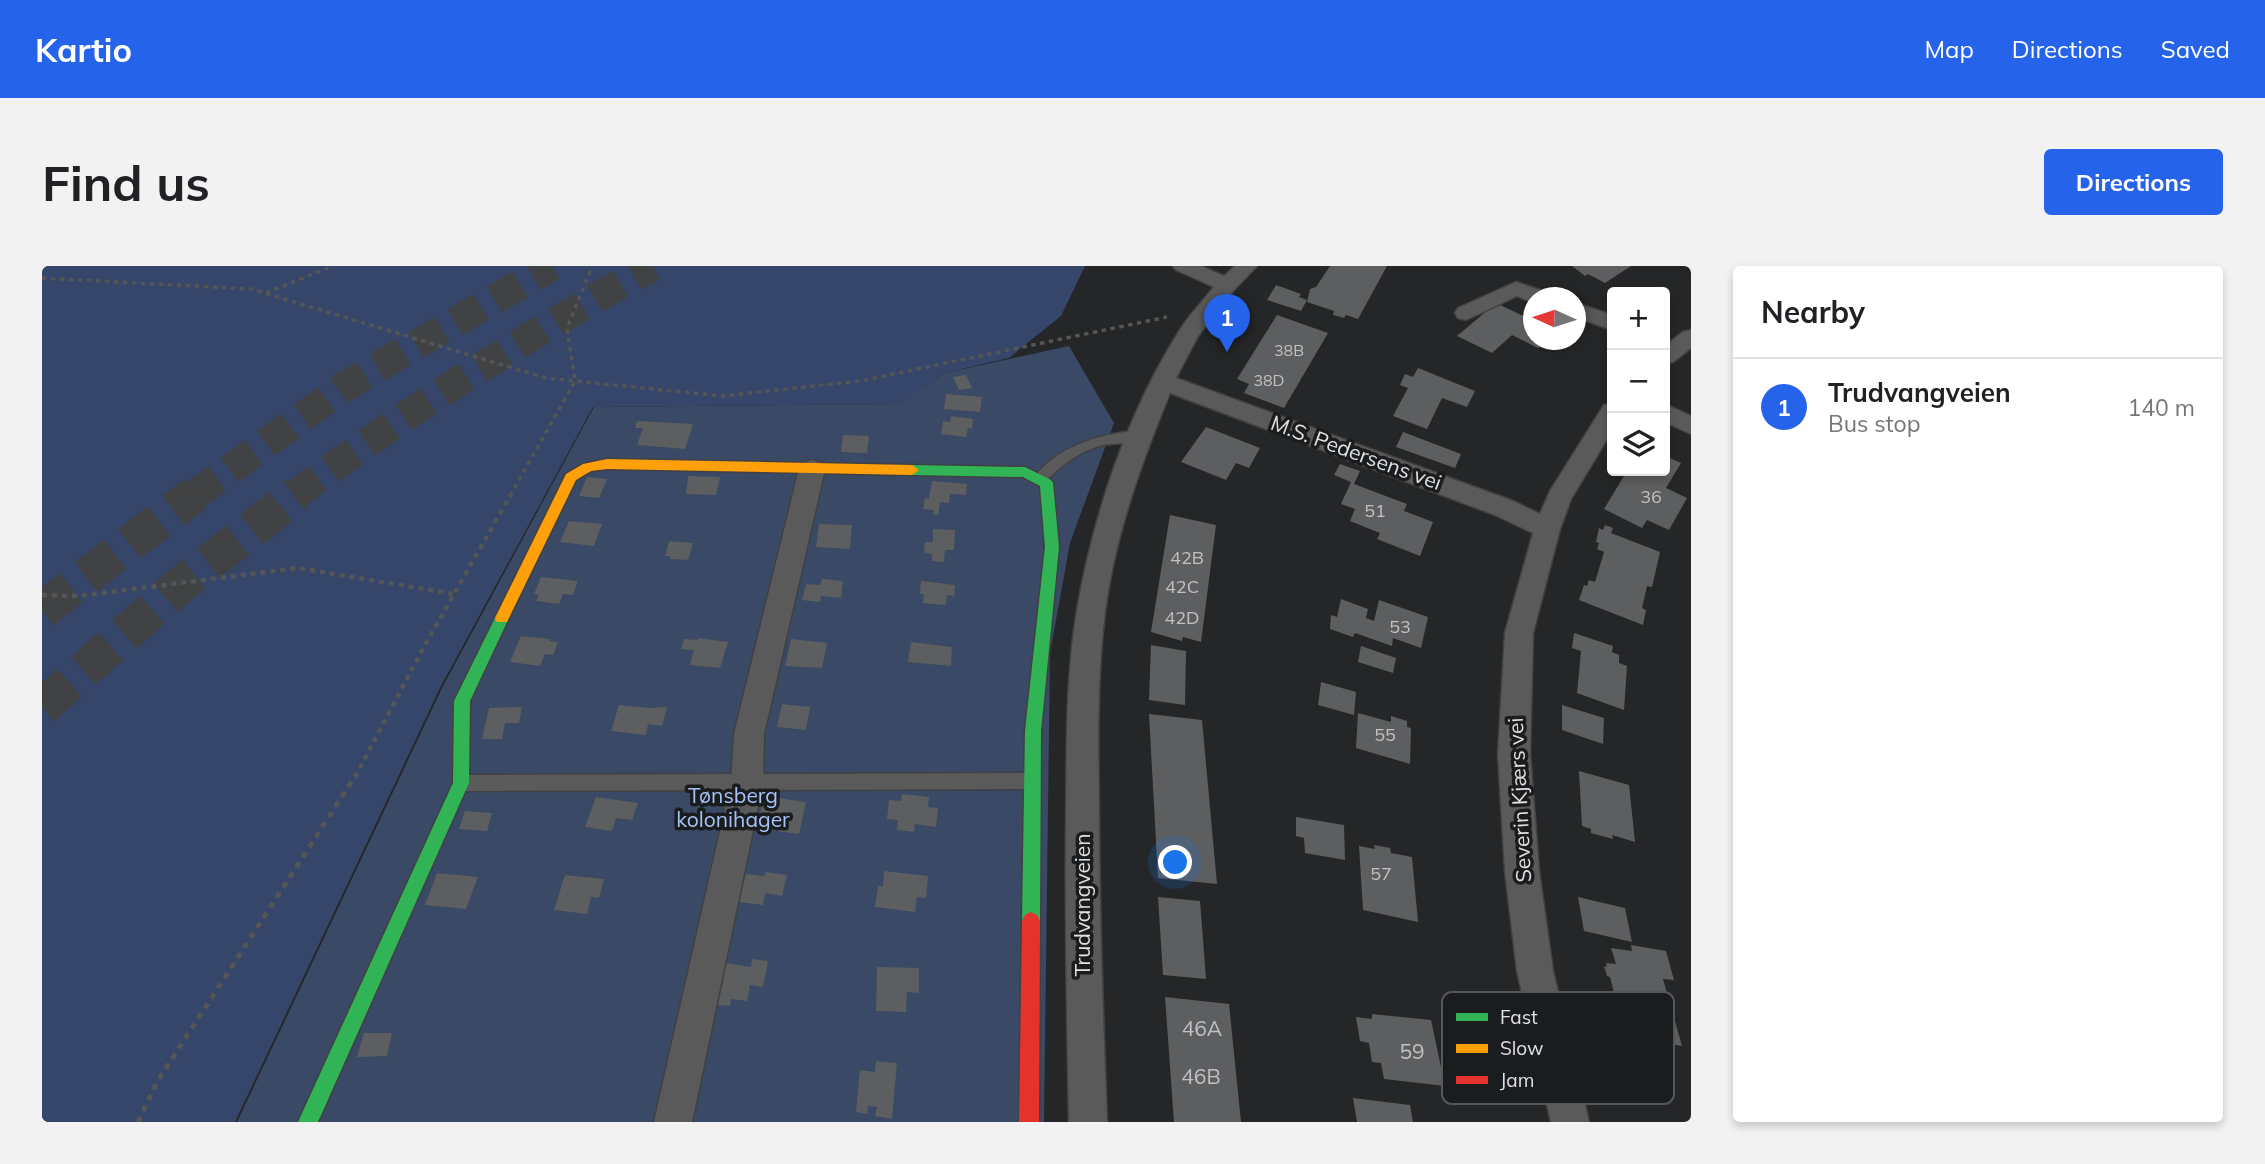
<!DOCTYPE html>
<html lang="en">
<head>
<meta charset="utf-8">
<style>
  :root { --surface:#fff; --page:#f2f2f2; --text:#202124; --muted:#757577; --line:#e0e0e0; --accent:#2563eb }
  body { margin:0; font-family:Mulish,sans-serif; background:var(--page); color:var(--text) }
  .controls { position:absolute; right:21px; top:21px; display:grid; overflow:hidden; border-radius:7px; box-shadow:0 4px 10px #0003 }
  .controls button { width:63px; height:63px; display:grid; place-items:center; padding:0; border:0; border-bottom:2px solid var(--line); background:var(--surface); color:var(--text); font:35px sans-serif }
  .compass { position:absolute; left:1481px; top:21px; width:63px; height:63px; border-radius:50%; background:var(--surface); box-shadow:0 4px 10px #0003; rotate:273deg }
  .you { position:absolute; left:1134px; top:597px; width:24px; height:24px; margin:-18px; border:5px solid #fff; border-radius:50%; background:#1a73e8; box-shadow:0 0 0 10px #1a73e833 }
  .badge { display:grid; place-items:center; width:46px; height:46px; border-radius:50%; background:var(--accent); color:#fff; font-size:23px; font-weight:700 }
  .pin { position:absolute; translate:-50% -58px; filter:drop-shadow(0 2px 4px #0008) }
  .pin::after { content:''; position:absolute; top:37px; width:24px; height:21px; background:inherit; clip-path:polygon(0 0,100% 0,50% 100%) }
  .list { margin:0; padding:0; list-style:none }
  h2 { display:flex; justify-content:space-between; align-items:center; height:91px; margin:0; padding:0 28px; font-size:30px }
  h2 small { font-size:23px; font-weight:400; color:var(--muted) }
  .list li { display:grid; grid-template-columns:46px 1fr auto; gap:21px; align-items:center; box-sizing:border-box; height:98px; padding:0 28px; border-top:2px solid var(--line) }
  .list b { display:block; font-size:26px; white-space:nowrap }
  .list p { margin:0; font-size:23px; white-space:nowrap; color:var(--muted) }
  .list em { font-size:23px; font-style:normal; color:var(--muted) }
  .icon { flex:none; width:38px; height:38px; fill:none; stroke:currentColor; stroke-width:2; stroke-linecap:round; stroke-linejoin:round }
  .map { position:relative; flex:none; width:1649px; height:856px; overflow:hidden; border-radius:7px }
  header { display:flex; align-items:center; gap:42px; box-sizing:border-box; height:98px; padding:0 35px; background:var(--accent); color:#fff }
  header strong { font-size:33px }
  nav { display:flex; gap:38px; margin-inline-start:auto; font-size:24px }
  .intro { display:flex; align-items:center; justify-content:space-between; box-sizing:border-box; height:168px; padding:0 42px }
  h1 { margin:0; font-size:49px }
  .button { padding:18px 32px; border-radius:7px; background:var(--accent); color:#fff; font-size:24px; font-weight:700 }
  main { display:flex; gap:42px; padding:0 42px }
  aside { flex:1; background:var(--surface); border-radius:7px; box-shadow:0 4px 10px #0003 }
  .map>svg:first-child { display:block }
  .green { fill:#3a4965 }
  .forest { fill:#35466a }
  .building { fill:#5d5e5f }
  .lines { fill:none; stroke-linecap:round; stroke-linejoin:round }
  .primary-tunnel-far1 { stroke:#414243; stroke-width:30; stroke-dasharray:30 15; stroke-linecap:butt }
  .primary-tunnel { stroke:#414243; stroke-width:37; stroke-dasharray:37 18; stroke-linecap:butt }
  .lane-casing { stroke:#404142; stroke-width:3 }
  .street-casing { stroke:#404142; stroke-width:3 }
  .fast-casing { stroke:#404142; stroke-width:3 }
  .slow-casing { stroke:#404142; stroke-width:3 }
  .jam-casing { stroke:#404142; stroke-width:3 }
  .path-far2 { stroke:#545556; stroke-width:3.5; stroke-dasharray:4.5 4.5; stroke-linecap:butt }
  .path-far1 { stroke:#545556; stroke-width:4.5; stroke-dasharray:5 5; stroke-linecap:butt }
  .path { stroke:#545556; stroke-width:5; stroke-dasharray:6 6; stroke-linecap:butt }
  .lane { fill:#5a5a5b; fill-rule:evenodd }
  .street { fill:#5a5a5b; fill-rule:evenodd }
  .fast { fill:#30b455; fill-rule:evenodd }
  .slow { fill:#ff9f0a; fill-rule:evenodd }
  .jam { fill:#e5322d; fill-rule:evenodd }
  .labels { text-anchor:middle; stroke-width:7; stroke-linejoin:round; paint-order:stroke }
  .far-number-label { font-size:16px; fill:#c0c1c3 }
  .number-label { font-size:18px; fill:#c0c1c3 }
  .street-label { font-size:21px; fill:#e1e2e4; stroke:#1a1c1e }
  .park-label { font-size:21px; fill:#a6c2f8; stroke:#1a1c1e }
  .near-number-label { font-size:21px; fill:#c0c1c3 }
  .key { fill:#1a1c1e; stroke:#565759; stroke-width:2 }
  .key-label { font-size:19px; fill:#e1e2e4 }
</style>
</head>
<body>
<header>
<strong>Kartio</strong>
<nav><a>Map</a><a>Directions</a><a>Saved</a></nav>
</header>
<div class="intro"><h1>Find us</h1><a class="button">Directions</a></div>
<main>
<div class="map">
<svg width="1649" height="856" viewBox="0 0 1649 856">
  <rect width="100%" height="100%" fill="#252627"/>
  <path class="green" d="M1027,80L1072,157L1028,277L1008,387L1002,856H195L401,420L552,141L856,138L903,107Z"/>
  <path class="forest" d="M0,0H1043L1019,50L967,92L903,107L857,138L551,141L399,420L193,856H0Z"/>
  <path class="building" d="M1288,0H1345L1316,53L1304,49L1302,52L1291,49L1292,45L1265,36L1268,23L1274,21Z
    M1530,0H1589L1563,17L1546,8L1543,10Z
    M1234,19L1259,28L1257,31L1265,34L1259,45L1225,34Z
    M1454,37L1492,55V74H1505L1496,82L1470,69L1450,87L1415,70Z
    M1235,49L1286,67L1242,142L1202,127L1207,118L1195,113Z
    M1376,102L1433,125L1425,141L1400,132L1385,163L1351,150L1366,122L1358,119L1363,108L1371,111Z
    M924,109L930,122L917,124L911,111Z
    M904,128L940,131L938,146L902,143Z
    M909,150L931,153L930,163L926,162L924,171L899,168L901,155L908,156Z
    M595,155L651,158L643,183L595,179L601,162H593Z
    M1164,161L1218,182L1207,202L1194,197L1184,214L1139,196Z
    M1361,166L1419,188L1413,202L1354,181Z
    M801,169L827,170L825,187L799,186Z
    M1623,190L1639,197L1624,222L1645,232L1627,264L1605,254L1600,262L1562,243L1585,205H1623Z
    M1298,198L1318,205L1312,218L1365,238L1362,245L1391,256L1378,290L1335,273L1338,267L1308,255L1313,243L1299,238L1309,216L1292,209Z
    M646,210L678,211L674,229L644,228Z
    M545,211L565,213L557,232L537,230Z
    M890,215L925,218L924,229L908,228L907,237L898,236L896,249L891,248L892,244L881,243L883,232L887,233Z
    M1128,249L1174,259L1159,376L1141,371L1140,375L1109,366Z
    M527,255L560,258L552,280L518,276Z
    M777,258L810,259L808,283L774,281Z
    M1563,259L1571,262L1569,267L1618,286L1610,321L1605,320L1600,342L1604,344L1601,359L1537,334L1542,319L1545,320L1547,314L1553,316L1562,286L1555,283L1557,277L1554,276L1557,262L1561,264Z
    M891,263L913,264L912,284H903L902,296L890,295V288L882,287L883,276H891Z
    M627,275L651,277L646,294L628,293L629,290H623Z
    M499,311L536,315L531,329L521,328L517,338L494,335L497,329L492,328Z
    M780,313L801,315L799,332L779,330L778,336L760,334L764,318L778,319Z
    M879,315L913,319L912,330L905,329L904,339L881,337L882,328H878Z
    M1299,333L1326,343L1324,352L1332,355L1337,334L1386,351L1379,382L1351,372L1350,380L1313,367L1311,371L1288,363L1289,349L1295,351Z
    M1532,367L1571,380L1570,386L1577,389V397L1585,400L1582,444L1535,427L1539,385L1530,382Z
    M479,370L508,373L507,375L516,376L511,389L503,388L498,400L468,396Z
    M656,372L686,376L678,402L648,399L652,384L639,383L642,373L655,374Z
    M749,373L785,377L780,402L743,400Z
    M869,376L910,381L909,400L866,396Z
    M1109,379L1144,385L1143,439L1107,434Z
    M1319,380L1354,392L1351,407L1316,396Z
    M1279,416L1314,426L1312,449L1276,439Z
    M740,438L768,441L764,464L735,461Z
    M577,439L607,442L625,441L620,460L606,458L604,469L569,465Z
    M1520,439L1562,452L1561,478L1520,464Z
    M480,441L477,457H463L460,473H440L447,442Z
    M1316,447L1349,456V450L1365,455V461L1369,462L1368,498L1314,482Z
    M1107,448L1160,454L1175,618L1116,612Z
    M1537,505L1587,519L1593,576L1570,569L1571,573L1549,567V563L1540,560Z
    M860,528L887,531L886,541L896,542L894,561L873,558L872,566L855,564L856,554L845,553L847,534L859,535Z
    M722,530L764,536L757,568L715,562Z
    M554,531L596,537L590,554L574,552L570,565L543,561Z
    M423,545L450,547L445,565L417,563Z
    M1254,551L1302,559L1303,594L1263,587L1262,572L1254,570Z
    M1332,579L1348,582L1349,587L1370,591L1376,656L1321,644L1317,580L1333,583Z
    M842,605L886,610L884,632L875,631L873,646L833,641L836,620H841Z
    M723,606L745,609L740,630L723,627L721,639L697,636L704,608L723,610Z
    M395,607L436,611L424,643L383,639Z
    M523,609L562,613L557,632L549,631L545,648L512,644Z
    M1116,631L1158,635L1164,713L1121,709Z
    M1536,631L1583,642L1590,676L1542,665Z
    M1589,679L1624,685L1632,714L1621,713L1640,780L1583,770L1568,711L1565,710L1562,700L1565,701L1564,697L1574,698L1569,682L1590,685Z
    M710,693L726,695L721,721L708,719L705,735L689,733L688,740L675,739L684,697L709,701Z
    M835,701L877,702V727L865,726L864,746L834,745Z
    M1123,731L1187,738L1199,856H1132Z
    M1330,748L1389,754L1403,820L1342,813L1339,797L1330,796L1327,777L1318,775L1314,751L1330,753Z
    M322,767H350L345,790L315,791Z
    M834,795L855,797L850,853L833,850L835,841L826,840L825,848L814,846L818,804L833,806Z
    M1311,832L1368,839L1371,856H1315Z"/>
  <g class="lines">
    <path class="primary-tunnel-far1" d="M151,230L305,119L510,0
      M252,230C366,144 486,69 611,0"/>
    <path class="primary-tunnel" d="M0,344L153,228
      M0,441L141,317L255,228"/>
    <g class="lane-casing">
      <path id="lane" d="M1083,166H1098L1104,170C1095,179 1071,176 1057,180C1035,187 1018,200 1003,216H993L991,213C1012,183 1049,171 1083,166Z
        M990,507L996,510L998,515L996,520L990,523L419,525L413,522L411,517L413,512L419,509Z"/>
    </g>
    <g class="street-casing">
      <path id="street" d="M1131,0H1159L1182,10L1193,0H1215L1192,24L1156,70L1134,112L1471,235L1498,248L1508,225L1562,139L1570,137V165L1529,233L1518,263L1491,367L1488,488L1497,605L1511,705L1547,856H1509L1475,705L1463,605L1456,488L1463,367L1491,267L1453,249L1128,127C1099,198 1073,269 1063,346C1055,411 1056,477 1057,542C1057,647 1061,751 1065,856H1027C1025,757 1023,659 1024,560C1025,488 1023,415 1035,344C1051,250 1085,148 1136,67C1146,50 1160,36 1172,21L1134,4Z
        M1474,16L1507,27L1509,32H1492V37L1475,30L1424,54L1416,52L1413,47L1416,42Z
        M1534,37L1570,49V64L1534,51Z
        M1649,64V82L1631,96L1623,98V80L1641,66Z
        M1623,138L1649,150V168L1623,156Z
        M770,194L779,197L783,203L722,468L721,517L650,856H612L689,517L692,468L757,203L761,197Z"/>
    </g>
    <g class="fast-casing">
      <path id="fast" d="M870,199L983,201L1009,214L1011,217L1017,281L999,465L998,655L995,661L989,664L983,661L980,655L983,465L1003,281L998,220L981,211L870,209L863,204Z
        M460,346L467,352L428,435L427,517L276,856H256L411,517L412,435L455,348Z"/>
    </g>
    <g class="slow-casing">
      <path id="slow" d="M565,193L870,199L877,204L870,209L565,203L549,205L534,214L465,356H455L453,352L524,208L541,198Z"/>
    </g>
    <g class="jam-casing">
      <path id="jam" d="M989,646L995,649L998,655L997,856H977L980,655L983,649Z"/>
    </g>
    <path class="path-far2" d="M0,12L209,23L504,112L680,130L818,115L1125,51
      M224,27L291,0
      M468,230L533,115L525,62L550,0"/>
    <path class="path-far1" d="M0,329L36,330L256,302L412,328
      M313,511L379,386L469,228"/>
    <path class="path" d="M96,856L115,816L314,509"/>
    <use href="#lane" class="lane"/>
    <use href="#street" class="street"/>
    <use href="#fast" class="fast"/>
    <use href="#slow" class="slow"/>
    <use href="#jam" class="jam"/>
  </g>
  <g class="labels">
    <g class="far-number-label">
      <text x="1247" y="90">38B</text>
      <text x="1227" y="120">38D</text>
    </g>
    <g class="number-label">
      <text x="1609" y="237">36</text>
      <text x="1333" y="251">51</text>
      <text x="1145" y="298">42B</text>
      <text x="1140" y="327">42C</text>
      <text x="1140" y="358">42D</text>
      <text x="1358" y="367">53</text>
      <text x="1343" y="475">55</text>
      <text x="1339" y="614">57</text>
    </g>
    <g class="street-label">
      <text transform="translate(1314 187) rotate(20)" y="7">M.S. Pedersens vei</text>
      <text transform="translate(1478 534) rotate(-93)" y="7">Severin Kjærs vei</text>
      <text transform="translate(1041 639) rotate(-90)" y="7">Trudvangveien</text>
    </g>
    <g class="park-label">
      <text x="691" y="537">Tønsberg<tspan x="691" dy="24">kolonihager</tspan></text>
    </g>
    <g class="near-number-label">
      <text x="1160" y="770">46A</text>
      <text x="1370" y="793">59</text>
      <text x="1159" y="818">46B</text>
    </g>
  </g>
  <rect x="1400" y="726" width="232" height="112" rx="10" class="key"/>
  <rect x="1414" y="747" width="32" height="8" fill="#30b455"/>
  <rect x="1414" y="778" width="32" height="9" fill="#ff9f0a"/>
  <rect x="1414" y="810" width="32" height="8" fill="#e5322d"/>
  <g class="key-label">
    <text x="1458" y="758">Fast</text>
    <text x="1458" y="789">Slow</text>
    <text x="1458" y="821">Jam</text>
  </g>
</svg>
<div class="controls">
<button>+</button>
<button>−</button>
<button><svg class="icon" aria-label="layers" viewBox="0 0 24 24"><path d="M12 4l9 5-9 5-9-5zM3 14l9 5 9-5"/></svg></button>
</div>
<svg class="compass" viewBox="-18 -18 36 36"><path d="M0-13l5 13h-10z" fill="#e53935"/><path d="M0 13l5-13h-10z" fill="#757577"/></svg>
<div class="you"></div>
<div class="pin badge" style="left:1185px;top:86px">1</div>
</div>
<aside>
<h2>Nearby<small></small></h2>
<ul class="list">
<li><span class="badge">1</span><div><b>Trudvangveien</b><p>Bus stop</p></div><em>140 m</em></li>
</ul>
</aside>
</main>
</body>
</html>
